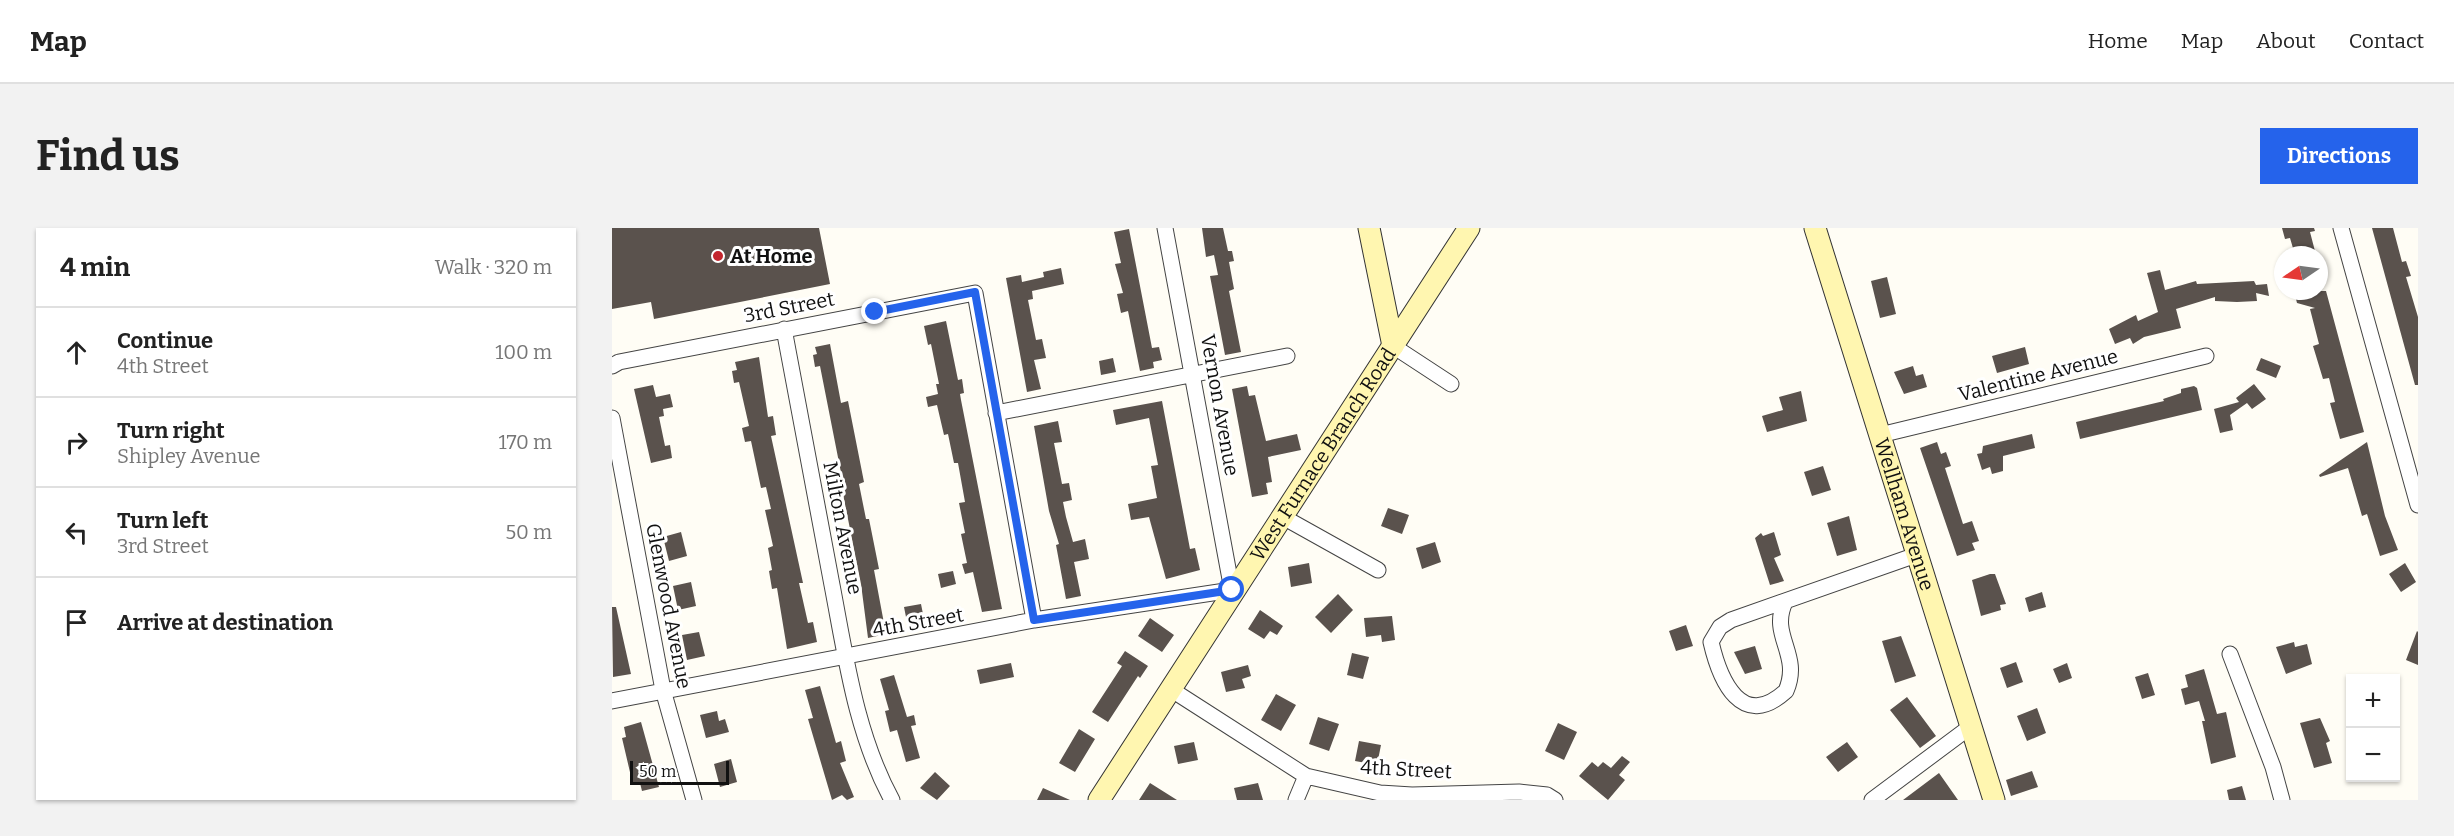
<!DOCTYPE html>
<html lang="en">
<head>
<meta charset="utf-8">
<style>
  :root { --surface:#fff; --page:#f2f2f2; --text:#222; --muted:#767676; --line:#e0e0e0; --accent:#2563eb }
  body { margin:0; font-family:Bitter,serif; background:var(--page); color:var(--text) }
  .controls { position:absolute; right:18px; bottom:18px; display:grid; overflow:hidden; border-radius:0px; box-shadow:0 2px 4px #0004 }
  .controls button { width:54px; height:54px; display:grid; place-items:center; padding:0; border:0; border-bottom:2px solid var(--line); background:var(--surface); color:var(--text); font:30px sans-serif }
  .compass { position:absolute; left:1662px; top:18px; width:54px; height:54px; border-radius:50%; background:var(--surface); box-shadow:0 2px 4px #0004; rotate:257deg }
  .scale { position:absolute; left:18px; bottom:15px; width:99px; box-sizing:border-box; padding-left:6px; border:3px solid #111; border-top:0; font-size:16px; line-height:21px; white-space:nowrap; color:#111; -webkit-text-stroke:4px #fff; paint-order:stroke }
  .stop { position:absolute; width:18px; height:18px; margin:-14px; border:4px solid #2563eb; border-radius:50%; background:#fff }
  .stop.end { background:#2563eb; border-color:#fff; box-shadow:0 2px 6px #0008 }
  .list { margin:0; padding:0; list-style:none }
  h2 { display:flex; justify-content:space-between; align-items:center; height:78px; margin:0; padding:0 24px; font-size:26px }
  h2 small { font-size:20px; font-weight:400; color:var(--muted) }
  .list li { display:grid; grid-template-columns:39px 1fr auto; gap:18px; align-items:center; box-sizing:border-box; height:90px; padding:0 24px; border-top:2px solid var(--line) }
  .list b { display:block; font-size:22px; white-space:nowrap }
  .list p { margin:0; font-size:20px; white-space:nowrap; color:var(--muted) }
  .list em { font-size:20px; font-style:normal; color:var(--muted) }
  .icon { flex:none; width:33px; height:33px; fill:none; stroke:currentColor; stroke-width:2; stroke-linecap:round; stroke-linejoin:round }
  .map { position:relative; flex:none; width:1806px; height:572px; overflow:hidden; border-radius:0px }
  header { display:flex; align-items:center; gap:36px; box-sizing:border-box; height:84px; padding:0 30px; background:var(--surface); border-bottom:2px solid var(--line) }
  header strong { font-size:28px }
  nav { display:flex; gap:33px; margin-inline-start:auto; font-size:21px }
  .intro { display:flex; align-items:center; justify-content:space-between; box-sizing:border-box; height:144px; padding:0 36px }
  h1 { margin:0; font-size:42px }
  .button { padding:15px 27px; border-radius:0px; background:var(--accent); color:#fff; font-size:21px; font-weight:700 }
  main { display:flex; gap:36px; padding:0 36px }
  aside { flex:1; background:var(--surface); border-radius:0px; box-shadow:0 2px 4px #0004 }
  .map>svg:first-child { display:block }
  .building { fill:#5a524d }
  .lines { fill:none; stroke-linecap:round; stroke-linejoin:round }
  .street-casing { stroke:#444; stroke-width:17 }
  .secondary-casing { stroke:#333; stroke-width:23 }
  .street { stroke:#fff; stroke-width:15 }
  .secondary { stroke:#fff6b0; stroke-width:21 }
  .route { stroke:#2563eb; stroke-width:8 }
  .poi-dot { fill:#c4262e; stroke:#fff; stroke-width:2 }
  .labels { text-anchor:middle; stroke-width:6; stroke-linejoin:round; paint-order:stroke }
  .poi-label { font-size:20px; font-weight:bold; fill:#111; stroke:#fff; text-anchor:start }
  .street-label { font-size:20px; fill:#111; stroke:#fff }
</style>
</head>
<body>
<header>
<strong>Map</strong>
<nav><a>Home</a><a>Map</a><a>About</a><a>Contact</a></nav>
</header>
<div class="intro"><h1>Find us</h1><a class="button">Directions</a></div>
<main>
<aside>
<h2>4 min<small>Walk · 320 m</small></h2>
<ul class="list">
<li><svg class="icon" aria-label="ahead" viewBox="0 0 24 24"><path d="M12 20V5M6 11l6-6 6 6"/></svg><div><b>Continue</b><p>4th Street</p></div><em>100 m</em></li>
<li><svg class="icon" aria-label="right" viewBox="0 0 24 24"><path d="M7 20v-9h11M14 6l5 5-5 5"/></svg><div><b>Turn right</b><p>Shipley Avenue</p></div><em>170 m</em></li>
<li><svg class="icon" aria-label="left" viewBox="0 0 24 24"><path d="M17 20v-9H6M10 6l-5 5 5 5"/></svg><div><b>Turn left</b><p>3rd Street</p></div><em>50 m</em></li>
<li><svg class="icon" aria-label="arrive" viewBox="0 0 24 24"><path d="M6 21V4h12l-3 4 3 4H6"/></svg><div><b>Arrive at destination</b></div></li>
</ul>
</aside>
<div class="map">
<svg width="1806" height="572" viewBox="0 0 1806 572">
  <rect width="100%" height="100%" fill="#fffdf5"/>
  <path class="building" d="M0,0H207L218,56L42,91L39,74L0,81Z
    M590,0H611L616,23H620L622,33L617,34L622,61L617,63L629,124L613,127L598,48L606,47L602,27L594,29Z
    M1670,0H1702L1703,3L1698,4L1704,27H1683L1678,10L1673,11Z
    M1760,0H1781L1790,34L1794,33L1799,48L1794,49L1806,89V157H1803Z
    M517,1L540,120L547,119L550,132L541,134L542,140L528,143L516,83L509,85L505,66L511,65L503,36L509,35L502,4Z
    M449,40L452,56L420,63L421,71L416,72L424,112L430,111L434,130L422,132L429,161L415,164L394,50L409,47L410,54L432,49L431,44Z
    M1548,42L1553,62L1584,53L1585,56L1642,53L1644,57L1655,56L1657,68L1644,65L1645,73L1625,74L1603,73V69L1564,81L1569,100L1532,109L1521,116L1518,110L1503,116L1497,101L1524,87L1526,93L1546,84L1535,45Z
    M1275,49L1284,86L1268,90L1259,53Z
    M1682,63H1714L1752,204L1728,211L1718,175L1723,174L1717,150L1711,151L1701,118L1707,116L1698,81L1703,80L1685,75Z
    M334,93L346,152L350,151L352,165L348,166L349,172L390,381L370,384L361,344L353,346L350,336L355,335L349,306L353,305L347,275L353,274L346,235H342L336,206L332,207L325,177L316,179L314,169L326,166L324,156H327L319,116L316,117L312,98Z
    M218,116L229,175L236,173L252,254L247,256L254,291H257L267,341L262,342L274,406L256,410L249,356L231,266L233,265L208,138L203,139L201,127L205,126L203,119Z
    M1413,119L1417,136L1385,145L1380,128Z
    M147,129L156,189L161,188L164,207L159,208L191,355H187L196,395L201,394L205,414L175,421L165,360L160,361L157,343L160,342L156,320L161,318L153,282L159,281L154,259L149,260L139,213L133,214L130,200L137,198L127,154L122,155L120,143L125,142L123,134Z
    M501,130L504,144L489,147L487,133Z
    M1649,130L1669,138L1664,150L1644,142Z
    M1301,138L1304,148L1311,146L1315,159L1292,166L1282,144Z
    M1642,156L1654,171L1640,181L1635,175L1618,187L1621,202L1608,205L1602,181L1627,174L1624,170Z
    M41,157L44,169L58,166L61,179L51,181L52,188L47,189L53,218L58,217L60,230L39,235L22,161Z
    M635,158L637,168L643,167L654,213L685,206L689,222L656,229L660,254L654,255L656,266L640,269L620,161Z
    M1582,158L1585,160L1590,182L1468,211L1464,194L1552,173L1551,171L1569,165V161Z
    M1189,163L1195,193L1155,204L1150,188L1171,182L1167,169Z
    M550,173L578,321L583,320L588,342L554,351L537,289L519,292L516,276L545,270L539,238L546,237L537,190L504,197L501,182Z
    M446,193L450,214L442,215L450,256L457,255L460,272L451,274L454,289L461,314L473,311L477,331L462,334L469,368L454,371L444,317L447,316L437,283L422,198Z
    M1420,206L1423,220L1391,228V243L1380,246L1378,239L1370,242L1365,226L1370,225L1371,218Z
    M1325,214L1329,226L1334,224L1339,238L1333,240L1351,296L1360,293L1367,313L1360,315L1363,322L1345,328L1308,220Z
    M1755,214L1773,288L1786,322L1768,328L1755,286L1750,288L1736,240L1708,249L1707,247Z
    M1211,238L1219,262L1200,268L1192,244Z
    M776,280L797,287L790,306L769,298Z
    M1237,288L1245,322L1225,328L1215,295Z
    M69,304L75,328L57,333L51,309Z
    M1162,304L1169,327L1162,330L1172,353L1158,357L1143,310L1149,305L1151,308Z
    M823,314L829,334L810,341L804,320Z
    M697,335L700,355L679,359L676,339Z
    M1793,335L1804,354L1789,364L1777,346Z
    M341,343L344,356L329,360L326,346Z
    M1378,346H1383L1394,376L1388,377L1389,382L1369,388L1360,352Z
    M79,354L84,378L66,382L61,358Z
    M1430,364L1434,379L1417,384L1413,370Z
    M726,366L741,382L719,405L703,389Z
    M309,376L312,391L295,394L292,379Z
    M0,379H4L19,446L1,449Z
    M648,382L671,398L665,407L658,403L652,411L636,401Z
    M780,388L783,412L770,414L769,407L754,409L752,390Z
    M538,390L562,407L550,424L526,408Z
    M1074,397L1081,418L1064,423L1057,403Z
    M1805,403L1806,404V437L1794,432Z
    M87,404L93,428L75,432L70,407Z
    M1289,408L1304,448L1283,455L1270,413Z
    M1682,414L1683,419L1695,416L1700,436L1674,446L1664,419Z
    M1143,418L1150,441L1133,446L1122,424Z
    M513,423L536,438L528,450L526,448L496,494L480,484L510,438L505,435Z
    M740,425L757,429L751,451L735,447Z
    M1404,434L1411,454L1395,460L1388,440Z
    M399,435L402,449L368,456L365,442Z
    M1455,435L1460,450L1447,455L1441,441Z
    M636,437L639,448L630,451L633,460L614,464L609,444Z
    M1592,441L1605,486L1614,484L1624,529L1599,536L1590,493H1593L1587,473L1573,477L1569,461L1576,459L1573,447Z
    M1536,445L1543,467L1530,471L1523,449Z
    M282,447L295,489L302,487L304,497L299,498L308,530L294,534L285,502L278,504L273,483L277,482L268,451Z
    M208,458L224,515L229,513L234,533L228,535L242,569L235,572L230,567L220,572L196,491L201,490L193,462Z
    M664,466L684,477L669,503L649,492Z
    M1295,469L1324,508L1308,520L1278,482Z
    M1425,480L1434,505L1415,513L1405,488Z
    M105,483L107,493L113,491L117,504L94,510L88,487Z
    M706,489L727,496L717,523L697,516Z
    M1708,490L1718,513L1714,515L1720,535L1702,540L1688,495Z
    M29,494L47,559L30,563L28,555L21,557L10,510L14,509L12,499Z
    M946,495L965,504L952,532L933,523Z
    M467,501L483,511L463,544L447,535Z
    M747,513L769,517L765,537L743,533Z
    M582,514L586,532L566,536L562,518Z
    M1235,514L1246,529L1226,544L1214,529Z
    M1010,528L1018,534L1007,547L1013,552L996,572L967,548L980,534L986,539L991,534L999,540Z
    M119,531L125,554L108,559L102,536Z
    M1420,543L1426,559L1399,568L1394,552Z
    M323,544L338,558L325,572L308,560Z
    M1327,545L1346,572H1291Z
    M538,555L565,572H527Z
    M646,555L651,572H625L622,560Z
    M1630,558L1634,572H1617L1615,562Z
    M431,560L458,572H425Z"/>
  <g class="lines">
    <g class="street-casing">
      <path id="street" d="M1729,0L1806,277
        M172,101C188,187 204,272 220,357C234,430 244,506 280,572
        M781,118L839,156
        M0,138L7,134L363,65L422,392
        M384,185L675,128
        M0,190L51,462L82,572
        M1268,207L1594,128
        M671,289L766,342
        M1173,374C1157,408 1190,426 1174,463C1130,503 1108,453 1099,414L1108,399L1119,392L1307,326
        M1618,426L1661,539L1670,572
        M560,462L694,548L768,565L800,567L907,564L935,567L943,572
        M0,473L422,392L620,362L553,0
        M684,572L694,548
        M1260,572L1358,499"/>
    </g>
    <g class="secondary-casing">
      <g id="secondary">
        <path d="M757,0L781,118"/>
        <path id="s1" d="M1203,0L1382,572"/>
        <path id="s2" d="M487,572C610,381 734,191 857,0"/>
      </g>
    </g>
    <use href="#street" class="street"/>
    <use href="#secondary" class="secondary"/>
  </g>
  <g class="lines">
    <path class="route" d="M263,84L363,64L422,392L620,362"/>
  </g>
  <circle class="poi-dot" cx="106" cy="28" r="6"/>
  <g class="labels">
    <g class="poi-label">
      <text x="118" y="35">At Home</text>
    </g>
    <g class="street-label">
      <text transform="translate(177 79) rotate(-11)" y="7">3rd Street</text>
      <text transform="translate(1426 147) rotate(-14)" y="7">Valentine Avenue</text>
      <text transform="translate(608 177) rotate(80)" y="7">Vernon Avenue</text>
      <text dy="7" stroke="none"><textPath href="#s2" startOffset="412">West Furnace Branch Road</textPath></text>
      <text dy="7" stroke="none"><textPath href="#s1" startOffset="300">Wellham Avenue</textPath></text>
      <text transform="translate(231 300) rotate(79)" y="7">Milton Avenue</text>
      <text transform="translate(57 378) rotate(79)" y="7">Glenwood Avenue</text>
      <text transform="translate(306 394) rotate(-10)" y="7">4th Street</text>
      <text transform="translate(794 541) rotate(3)" y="7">4th Street</text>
    </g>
  </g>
</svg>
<div class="controls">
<button>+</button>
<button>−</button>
</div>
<svg class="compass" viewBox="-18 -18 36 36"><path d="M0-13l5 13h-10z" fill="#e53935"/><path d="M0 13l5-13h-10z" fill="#767676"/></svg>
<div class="scale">50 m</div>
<div class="stop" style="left:620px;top:362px"></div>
<div class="stop end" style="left:263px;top:84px"></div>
</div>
</main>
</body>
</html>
